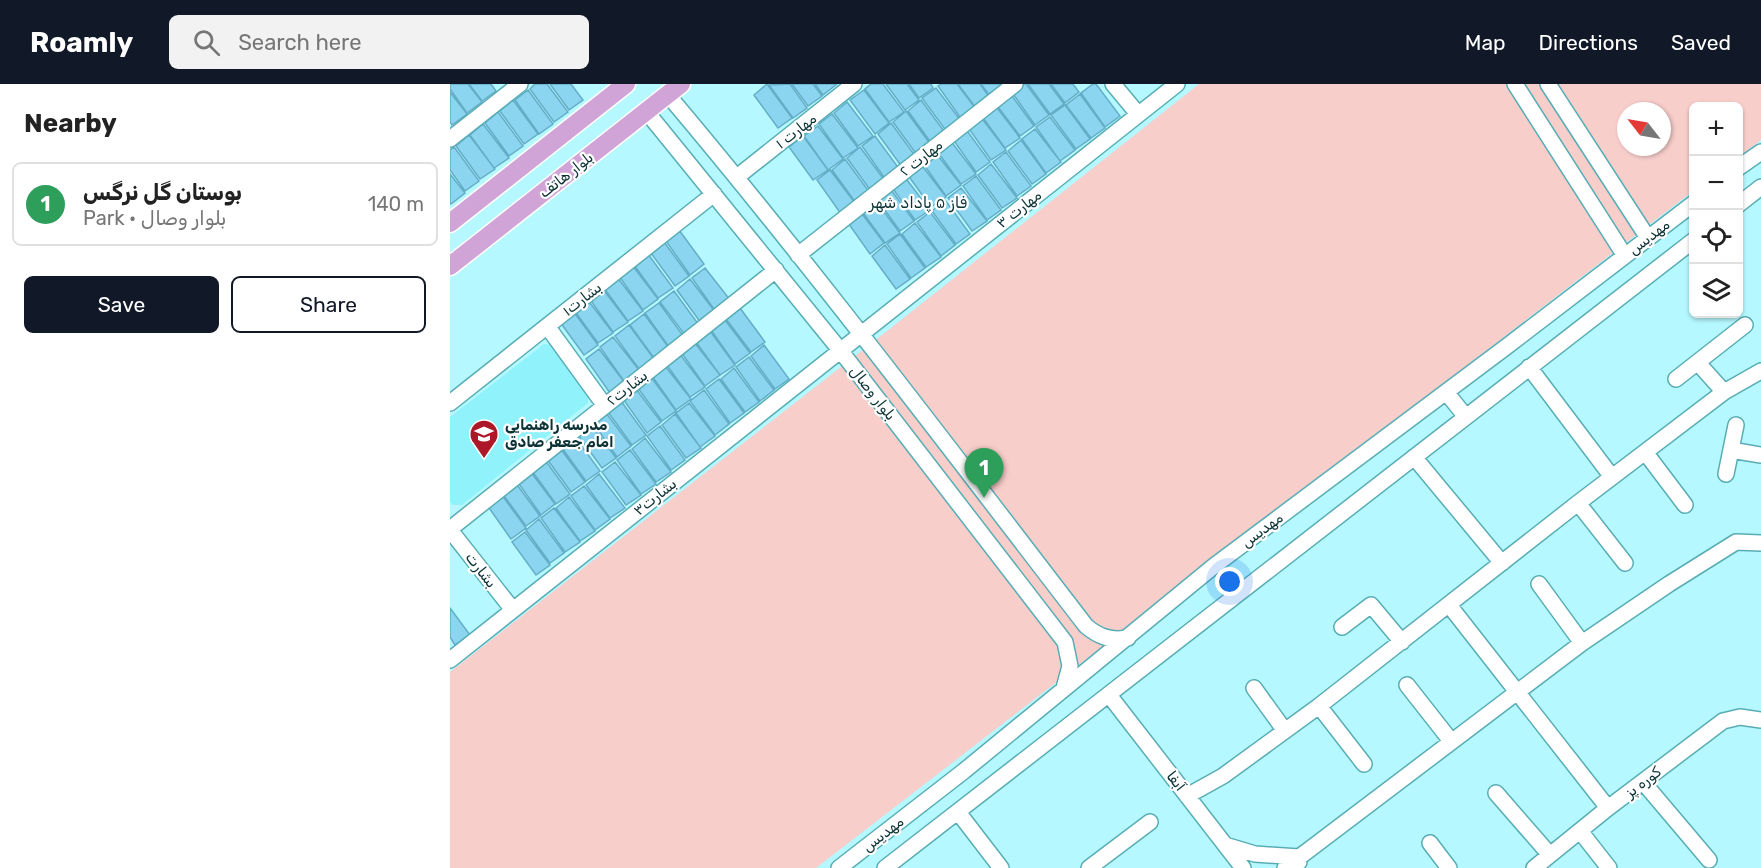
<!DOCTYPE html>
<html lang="en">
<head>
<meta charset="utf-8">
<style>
  :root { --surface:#fff; --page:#f2f2f2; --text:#222; --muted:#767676; --line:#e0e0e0; --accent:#111827 }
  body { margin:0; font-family:Rubik,"Noto Sans Arabic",sans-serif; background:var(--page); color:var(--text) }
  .controls { position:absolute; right:18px; top:18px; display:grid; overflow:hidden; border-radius:9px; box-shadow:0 2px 4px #0004 }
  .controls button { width:54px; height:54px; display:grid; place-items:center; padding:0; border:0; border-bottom:2px solid var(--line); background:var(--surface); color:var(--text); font:30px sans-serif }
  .compass { position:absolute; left:1167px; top:18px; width:54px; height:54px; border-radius:50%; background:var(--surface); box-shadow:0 2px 4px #0004; rotate:301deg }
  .you { position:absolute; left:780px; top:498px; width:21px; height:21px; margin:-15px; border:4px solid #fff; border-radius:50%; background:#1a73e8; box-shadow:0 0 0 9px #1a73e833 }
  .badge { display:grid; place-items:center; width:39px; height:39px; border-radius:50%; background:var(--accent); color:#fff; font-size:20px; font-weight:700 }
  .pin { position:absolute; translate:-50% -50px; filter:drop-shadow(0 2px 3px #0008) }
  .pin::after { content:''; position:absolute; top:32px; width:21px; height:18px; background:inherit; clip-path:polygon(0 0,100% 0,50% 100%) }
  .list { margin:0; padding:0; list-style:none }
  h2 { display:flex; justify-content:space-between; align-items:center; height:78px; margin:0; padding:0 24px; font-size:26px }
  h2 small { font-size:20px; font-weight:400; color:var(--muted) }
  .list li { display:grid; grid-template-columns:39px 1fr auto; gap:18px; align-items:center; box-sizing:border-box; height:84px; margin:0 12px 12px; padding:0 12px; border:2px solid var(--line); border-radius:9px }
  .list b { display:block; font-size:22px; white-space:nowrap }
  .list p { margin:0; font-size:20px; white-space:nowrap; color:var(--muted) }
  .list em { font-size:20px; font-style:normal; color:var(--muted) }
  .actions { display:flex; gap:12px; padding:18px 24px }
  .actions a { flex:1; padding:14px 0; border:2px solid var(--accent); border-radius:9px; text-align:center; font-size:21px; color:var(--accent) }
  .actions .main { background:var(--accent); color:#fff }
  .icon { flex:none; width:33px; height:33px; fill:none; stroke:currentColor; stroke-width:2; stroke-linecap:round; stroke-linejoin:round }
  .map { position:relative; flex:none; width:1311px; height:784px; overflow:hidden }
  header { display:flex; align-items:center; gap:36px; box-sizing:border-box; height:84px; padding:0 30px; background:var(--accent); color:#fff }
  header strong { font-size:28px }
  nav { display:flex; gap:33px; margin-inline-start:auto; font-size:21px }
  .search { width:420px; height:54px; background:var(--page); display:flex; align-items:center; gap:15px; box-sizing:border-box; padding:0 21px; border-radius:9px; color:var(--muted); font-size:22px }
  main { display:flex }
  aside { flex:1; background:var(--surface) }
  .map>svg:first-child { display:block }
  .built { fill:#90f2fb }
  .green { fill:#f8cecb; fill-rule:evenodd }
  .building { fill:#8bd5f0; stroke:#63adc7; stroke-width:1.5 }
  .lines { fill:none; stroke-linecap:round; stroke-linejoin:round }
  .minor-casing { stroke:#58adb5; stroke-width:18 }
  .major-casing { stroke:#fff; stroke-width:21 }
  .minor { stroke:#fff; stroke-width:15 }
  .major { stroke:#d0a4d6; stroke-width:18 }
  .labels { text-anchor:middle; stroke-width:4.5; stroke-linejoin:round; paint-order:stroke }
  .street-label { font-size:15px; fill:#0e3336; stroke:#fff }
  .poi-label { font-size:15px; font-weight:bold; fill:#0e3336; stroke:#fff; text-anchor:start }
  .neighbourhood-label { font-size:16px; fill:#0e3336; stroke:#fff }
</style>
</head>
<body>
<header>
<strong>Roamly</strong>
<div class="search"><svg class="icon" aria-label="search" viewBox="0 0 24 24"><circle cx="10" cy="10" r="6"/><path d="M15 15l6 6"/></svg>Search here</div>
<nav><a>Map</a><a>Directions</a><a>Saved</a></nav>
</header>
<main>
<aside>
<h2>Nearby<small></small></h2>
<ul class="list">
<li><span class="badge" style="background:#2e9e5b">1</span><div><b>بوستان گل نرگس</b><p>Park · بلوار وصال</p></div><em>140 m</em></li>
</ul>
<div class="actions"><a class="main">Save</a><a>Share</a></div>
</aside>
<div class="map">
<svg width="1311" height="784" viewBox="0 0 1311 784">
  <rect width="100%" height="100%" fill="#b6f8ff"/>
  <path class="built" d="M94,260L100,261L155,322L138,312V319L12,421H3L0,418V333Z"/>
  <path class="green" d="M749,0H1311V56L1289,73L1288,22H1244L1243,107L366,784H0V588L437,247ZM1176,27H1212V63H1176Z"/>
  <path class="building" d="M0,0H18L32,18L17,29L0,5Z
    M19,0H41L46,7L32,17Z
    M85,0H97L118,28L104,38L80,5Z
    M100,0H121L133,16L119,26Z
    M317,0L342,34L328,44L304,11Z
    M340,0L357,24L343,34L319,1Z
    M342,0H363L372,12L358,22Z
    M365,0H387L373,11Z
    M421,0H433L454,28L439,38L415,5Z
    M436,0H457L469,16L455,26Z
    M459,0H481L483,4L469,14Z
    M491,0H507L526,25L512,36L488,2Z
    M508,0H530L540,14L526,24Z
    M531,0H553L540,12Z
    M570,0H576L599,31L585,41L561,7Z
    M578,0H599L614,20L600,30Z
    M601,0H623L629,8L615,19Z
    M643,0H646L670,32L655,43L631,9Z
    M486,4L511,37L497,48L472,14Z
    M78,6L103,40L89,50L65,16Z
    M414,6L439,39L425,50L400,16Z
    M0,8L17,30L2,41L0,38Z
    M559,8L584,42L570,52L545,19Z
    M630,10L655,44L641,54L616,21Z
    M63,16L88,50L74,60L50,27Z
    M471,16L496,50L482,60L458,27Z
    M397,18L423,52L408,62L384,29Z
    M545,21L570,54L555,64L531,31Z
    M615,21L640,55L626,65L601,31Z
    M456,27L481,61L467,71L443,38Z
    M48,28L73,62L59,72L35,39Z
    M382,30L408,64L393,74L369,40Z
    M530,32L556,66L541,76L517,42Z
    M600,33L625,66L610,77L586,43Z
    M441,39L466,73L452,83L428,50Z
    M33,40L59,74L44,84L20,51Z
    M368,42L393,75L378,86L354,52Z
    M515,44L540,78L526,88L502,54Z
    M585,45L611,78L596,89L572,55Z
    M19,51L45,85L30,95L6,62Z
    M353,52L378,86L363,96L339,63Z
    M425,52L450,86L436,96L412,62Z
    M500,56L526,90L511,100L487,67Z
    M571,56L596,90L582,100L558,67Z
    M4,63L29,97L15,107L0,86V66Z
    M410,63L435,97L421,107L397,74Z
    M485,68L511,101L496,112L472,78Z
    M556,68L581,102L567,112L543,78Z
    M395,75L420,109L406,119L382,86Z
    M470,79L496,113L481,123L457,90Z
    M541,80L567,114L552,124L528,91Z
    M380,86L405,119L391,130L367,96Z
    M0,90L15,109L1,120L0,119Z
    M454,92L480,126L465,136L441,102Z
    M526,92L551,126L537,136L513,102Z
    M439,103L464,137L450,147L426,114Z
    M511,104L537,137L522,147L498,114Z
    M424,115L450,149L435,159L411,126Z
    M495,116L520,150L506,160L482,127Z
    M409,126L434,159L420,170L396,136Z
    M480,128L505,161L491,172L467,138Z
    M465,139L491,173L476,183L452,150Z
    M229,146L254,180L240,191L216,157Z
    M450,150L475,184L461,194L437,160Z
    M214,158L239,192L225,202L201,169Z
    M435,161L460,195L446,205L422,172Z
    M198,170L223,204L208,214L184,181Z
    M182,181L208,215L193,226L169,192Z
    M255,184L281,217L266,228L242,194Z
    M167,193L193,227L178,237L154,204Z
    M240,195L266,229L251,239L227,206Z
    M152,204L178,238L163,248L139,214Z
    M224,207L249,241L235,251L210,218Z
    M137,215L163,249L148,259L124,226Z
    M209,219L234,253L219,263L195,229Z
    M290,224L315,258L301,268L276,235Z
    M123,227L148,261L134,271L110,238Z
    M194,230L219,264L204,274L180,241Z
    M275,236L300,269L285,280L261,246Z
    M179,241L204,275L189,285L165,252Z
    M260,247L285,281L270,291L246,258Z
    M163,253L189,286L174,297L150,263Z
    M244,258L270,291L255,302L231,268Z
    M314,261L339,295L325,305L301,272Z
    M149,265L175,299L160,309L136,275Z
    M229,269L255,303L240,313L216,280Z
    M299,273L324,306L310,317L286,283Z
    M215,282L241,315L226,326L202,292Z
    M284,284L309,318L295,328L271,295Z
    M201,293L226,327L212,337L188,304Z
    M269,295L294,329L280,339L256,305Z
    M186,305L211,338L197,349L173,315Z
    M254,306L279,340L265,351L240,317Z
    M171,317L196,351L182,361L158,328Z
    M239,319L265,352L250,363L226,329Z
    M156,329L181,362L167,373L143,339Z
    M225,330L251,364L236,374L212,341Z
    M141,340L166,374L152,384L128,351Z
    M210,342L235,376L221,386L197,352Z
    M125,353L150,387L136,397L112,364Z
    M195,354L221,388L206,398L182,365Z
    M110,364L135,398L121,408L97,375Z
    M180,366L206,400L191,410L167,376Z
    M95,376L120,410L106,420L82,387Z
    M165,378L191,411L176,421L152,388Z
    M80,387L105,420L91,431L67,397Z
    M149,390L175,424L160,434L136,401Z
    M65,398L90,432L76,442L52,409Z
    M134,402L160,435L145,446L121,412Z
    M51,410L76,444L61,455L37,421Z
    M119,413L145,447L130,457L106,424Z
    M104,424L130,458L115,468L91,434Z
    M89,435L114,469L100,479L76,446Z
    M75,448L100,481L86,491L62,458Z
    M0,524L20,551L5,561L0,553Z"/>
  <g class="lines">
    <g class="minor-casing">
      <path id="minor" d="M663,0L688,30
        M1065,0L1175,172
        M1098,0L1198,154
        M218,11C363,183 499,364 636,542C649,553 661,557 678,554
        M196,27L390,266L615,558L620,582L614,604
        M0,55L70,0
        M1288,84L1311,68
        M287,93L404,0
        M1288,121L1311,103
        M348,171L565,0
        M97,242L155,322
        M1248,279L1274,308
        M1079,283L1162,393
        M1226,295L1295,241
        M996,308L1016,333
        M0,319L264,110
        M1281,366L1311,371
        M1195,368L1235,421
        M964,373L1052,479
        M1276,390L1286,341
        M1128,419L1175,479
        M0,445L326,186
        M0,446L63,526
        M1089,500L1132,559
        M999,521L1158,724
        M892,543L921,521L952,558
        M0,576L727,0
        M957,601L1001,657
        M804,604L835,647
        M659,611L793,784
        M869,622L914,680
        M1193,698L1259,776
        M1046,709L1100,771
        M737,712L773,692L869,622L1128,419L1274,308L1311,287
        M508,728L551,784
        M1130,747L1159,784
        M980,759L999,784
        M775,761L805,770L849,773V778
        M389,784L514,687L764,482L1056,263L1244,119
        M435,784L1244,156
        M639,784L700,738
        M835,784L1132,559L1219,500L1286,458L1311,459
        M1084,784L1158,724L1273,637L1290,633L1311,636"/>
    </g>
    <g class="major-casing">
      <path id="major" d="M0,139L176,0
        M0,182L231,0"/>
    </g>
    <use href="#minor" class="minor"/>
    <use href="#major" class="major"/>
  </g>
  <defs>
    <g id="school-pin" transform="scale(1.5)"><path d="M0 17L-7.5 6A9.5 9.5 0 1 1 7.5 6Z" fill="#ac1828" stroke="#fff"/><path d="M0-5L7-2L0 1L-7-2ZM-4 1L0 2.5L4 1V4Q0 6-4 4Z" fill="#fff"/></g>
  </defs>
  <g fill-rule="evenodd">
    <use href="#school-pin" x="34" y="350"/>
  </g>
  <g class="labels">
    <g class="street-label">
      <text transform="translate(346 47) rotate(-38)" y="5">مهارت ۱</text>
      <text transform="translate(471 74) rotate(-38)" y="5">مهارت ۲</text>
      <text transform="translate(116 91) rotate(-38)" y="5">بلوار هاتف</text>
      <text transform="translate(569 125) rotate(-38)" y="5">مهارت ۳</text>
      <text transform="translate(1199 153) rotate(-38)" y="5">مهدیس</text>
      <text transform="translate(132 215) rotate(-38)" y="5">بشارت۱</text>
      <text transform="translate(177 304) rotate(-38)" y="5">بشارت۲</text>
      <text transform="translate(423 309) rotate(52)" y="5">بلوار وصال</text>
      <text transform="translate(205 413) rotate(-38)" y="5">بشارت۳</text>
      <text transform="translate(812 446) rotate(-37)" y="5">مهدیس</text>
      <text transform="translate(31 486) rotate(52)" y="5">بشارت</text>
      <text transform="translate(726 697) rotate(52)" y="5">آبفا</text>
      <text transform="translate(1193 698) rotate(-37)" y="5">کوره پز</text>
      <text transform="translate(433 750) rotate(-38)" y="5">مهدیس</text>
    </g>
    <g class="poi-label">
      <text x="55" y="346">مدرسه راهنمایی<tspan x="55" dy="17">امام جعفر صادق</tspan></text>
    </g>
    <g class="neighbourhood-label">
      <text x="468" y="124">فاز ۵ پاداد شهر</text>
    </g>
  </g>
</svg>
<div class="controls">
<button>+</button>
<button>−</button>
<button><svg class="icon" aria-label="locate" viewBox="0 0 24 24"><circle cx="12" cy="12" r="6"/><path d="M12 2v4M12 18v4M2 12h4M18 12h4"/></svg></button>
<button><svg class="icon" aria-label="layers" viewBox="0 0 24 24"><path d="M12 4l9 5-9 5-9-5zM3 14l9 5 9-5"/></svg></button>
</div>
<svg class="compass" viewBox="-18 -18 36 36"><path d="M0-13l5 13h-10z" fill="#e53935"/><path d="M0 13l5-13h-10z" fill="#767676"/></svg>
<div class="you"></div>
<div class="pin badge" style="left:534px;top:414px;background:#2e9e5b">1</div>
</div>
</main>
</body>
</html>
